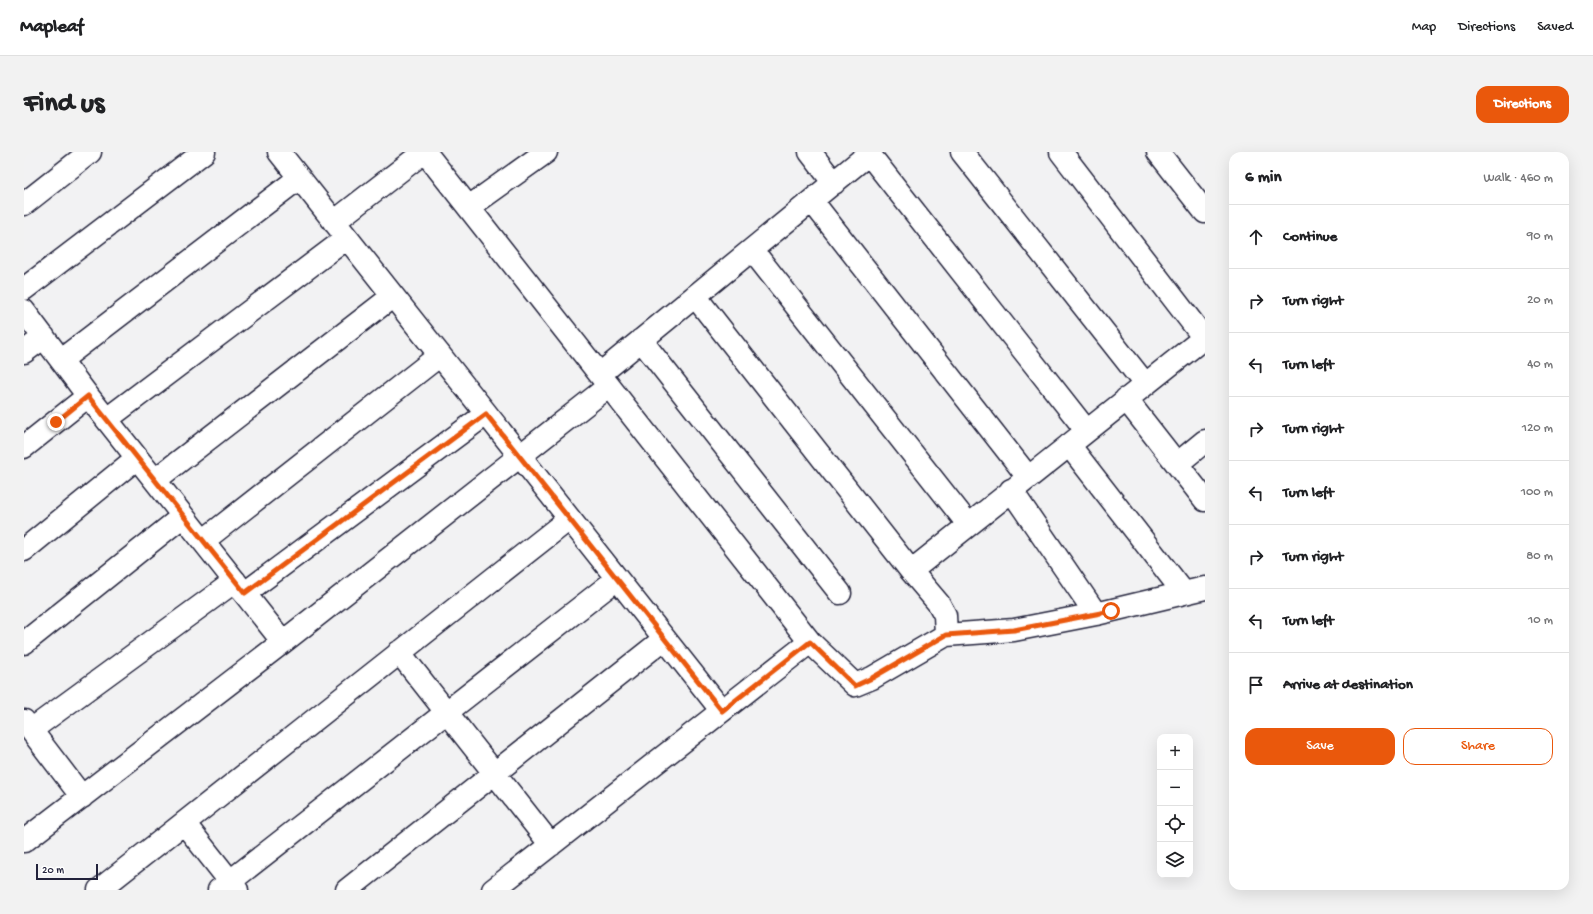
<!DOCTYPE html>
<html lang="en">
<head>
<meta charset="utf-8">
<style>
  :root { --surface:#fff; --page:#f2f2f2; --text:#202124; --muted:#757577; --line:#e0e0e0; --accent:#ea580c }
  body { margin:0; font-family:"Gochi Hand",sans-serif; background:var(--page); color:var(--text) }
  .controls { position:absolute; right:12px; bottom:12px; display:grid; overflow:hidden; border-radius:8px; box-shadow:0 4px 16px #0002 }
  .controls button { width:36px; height:36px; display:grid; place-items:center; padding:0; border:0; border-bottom:1px solid var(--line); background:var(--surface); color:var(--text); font:20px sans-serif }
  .scale { position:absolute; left:12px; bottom:10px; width:62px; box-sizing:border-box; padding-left:4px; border:2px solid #22223b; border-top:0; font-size:11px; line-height:14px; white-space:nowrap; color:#22223b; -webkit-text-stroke:3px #fff; paint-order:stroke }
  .stop { position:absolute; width:12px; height:12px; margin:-9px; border:3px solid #ea580c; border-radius:50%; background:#fff }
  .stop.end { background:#ea580c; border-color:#fff; box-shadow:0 1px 4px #0008 }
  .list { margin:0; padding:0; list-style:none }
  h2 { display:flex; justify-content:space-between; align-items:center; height:52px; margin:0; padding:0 16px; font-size:17px }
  h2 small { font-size:13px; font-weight:400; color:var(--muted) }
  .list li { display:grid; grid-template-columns:26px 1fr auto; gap:12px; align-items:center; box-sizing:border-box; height:64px; padding:0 16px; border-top:1px solid var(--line) }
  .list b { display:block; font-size:15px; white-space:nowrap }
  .list em { font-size:13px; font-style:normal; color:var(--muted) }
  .actions { display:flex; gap:8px; padding:12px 16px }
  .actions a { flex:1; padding:9px 0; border:1px solid var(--accent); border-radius:12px; text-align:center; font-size:14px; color:var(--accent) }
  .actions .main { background:var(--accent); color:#fff }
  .icon { flex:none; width:22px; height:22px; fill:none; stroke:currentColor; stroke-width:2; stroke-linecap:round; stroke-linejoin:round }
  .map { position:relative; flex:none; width:1181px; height:738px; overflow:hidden; border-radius:12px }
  header { display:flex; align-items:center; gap:24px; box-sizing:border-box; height:56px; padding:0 20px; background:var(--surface); border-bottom:1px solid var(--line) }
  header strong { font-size:19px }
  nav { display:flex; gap:22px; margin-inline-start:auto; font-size:14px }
  .intro { display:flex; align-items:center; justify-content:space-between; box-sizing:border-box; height:96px; padding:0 24px }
  h1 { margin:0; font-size:28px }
  .button { padding:10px 18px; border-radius:12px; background:var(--accent); color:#fff; font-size:14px; font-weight:700 }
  main { display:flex; gap:24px; padding:0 24px }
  aside { flex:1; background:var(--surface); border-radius:12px; box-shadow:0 4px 16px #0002 }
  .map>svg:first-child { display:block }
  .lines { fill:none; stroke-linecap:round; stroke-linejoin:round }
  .minor-casing { stroke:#22223b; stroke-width:25 }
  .minor { stroke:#fff; stroke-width:22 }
  .route { stroke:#ea580c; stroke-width:5 }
</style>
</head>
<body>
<header>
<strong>Mapleaf</strong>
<nav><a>Map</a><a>Directions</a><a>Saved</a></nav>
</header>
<div class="intro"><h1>Find us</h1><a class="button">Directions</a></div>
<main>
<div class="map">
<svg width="1181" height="738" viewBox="0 0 1181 738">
  <rect width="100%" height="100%" fill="#f2f2f3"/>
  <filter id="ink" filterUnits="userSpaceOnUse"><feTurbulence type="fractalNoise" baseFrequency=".025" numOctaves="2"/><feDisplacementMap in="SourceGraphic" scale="8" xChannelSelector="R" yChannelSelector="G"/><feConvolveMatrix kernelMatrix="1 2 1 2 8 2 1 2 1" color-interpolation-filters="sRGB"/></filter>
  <g filter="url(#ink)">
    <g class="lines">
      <g class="minor-casing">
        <path id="minor" d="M255,0L698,559
          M401,0L786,490L831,533L848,526L922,483L990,478L1072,462L1181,436
          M786,0L810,31
          M938,0L1121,232
          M1037,0L1180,186
          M1134,0L1181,60
          M845,2L1062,278
          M788,49L1004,325
          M0,52L66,0
          M445,55L522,0
          M310,70L400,0
          M728,98L944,372
          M0,137L180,0
          M671,144L887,419L915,452L921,463L922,483
          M0,159L64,244L259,490
          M617,188L816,441
          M0,200L20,185
          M37,208L275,26
          M576,222L847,0
          M1102,247L1181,348
          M83,267L323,86
          M1045,293L1160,441
          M0,295L64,244
          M1153,312L1181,289
          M131,328L369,144
          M987,338L1072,462
          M179,389L416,203
          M0,398L113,306
          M887,419L1181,185
          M221,441L462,262
          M0,491L159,364
          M375,500L527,693
          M0,569L58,645
          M7,578L211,429
          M160,671L213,738
          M0,689L259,490L585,234
          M75,738L545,367
          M195,738L593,427
          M323,738L640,487
          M469,738L786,490"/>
      </g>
      <use href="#minor" class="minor"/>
    </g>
  </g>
  <g class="lines" filter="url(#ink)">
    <path class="route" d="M32,270L64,244L221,441L462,262L698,559L786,490L831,534L848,526L922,483L990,478L1087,459"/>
  </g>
</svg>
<div class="controls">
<button>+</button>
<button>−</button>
<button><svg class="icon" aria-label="locate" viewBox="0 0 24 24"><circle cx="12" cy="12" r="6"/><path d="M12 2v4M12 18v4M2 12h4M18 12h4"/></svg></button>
<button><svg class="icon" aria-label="layers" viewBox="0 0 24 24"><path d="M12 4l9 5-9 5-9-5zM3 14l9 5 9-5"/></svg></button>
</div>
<div class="scale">20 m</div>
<div class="stop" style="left:1087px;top:459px"></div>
<div class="stop end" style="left:32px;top:270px"></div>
</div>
<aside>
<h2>6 min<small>Walk · 460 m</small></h2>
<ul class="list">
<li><svg class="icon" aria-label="ahead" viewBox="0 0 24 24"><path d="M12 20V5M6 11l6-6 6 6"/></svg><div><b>Continue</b></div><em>90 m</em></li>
<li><svg class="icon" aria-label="right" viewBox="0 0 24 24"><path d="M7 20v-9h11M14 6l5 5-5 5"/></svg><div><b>Turn right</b></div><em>20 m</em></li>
<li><svg class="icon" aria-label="left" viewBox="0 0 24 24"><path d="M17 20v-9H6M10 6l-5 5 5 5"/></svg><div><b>Turn left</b></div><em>40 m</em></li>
<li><svg class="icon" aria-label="right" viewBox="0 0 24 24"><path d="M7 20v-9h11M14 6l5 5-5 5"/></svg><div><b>Turn right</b></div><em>120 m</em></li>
<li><svg class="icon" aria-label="left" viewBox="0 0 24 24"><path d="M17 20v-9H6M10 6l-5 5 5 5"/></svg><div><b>Turn left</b></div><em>100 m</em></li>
<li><svg class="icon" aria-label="right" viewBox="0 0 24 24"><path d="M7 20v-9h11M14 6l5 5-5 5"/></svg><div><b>Turn right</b></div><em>80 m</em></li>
<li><svg class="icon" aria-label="left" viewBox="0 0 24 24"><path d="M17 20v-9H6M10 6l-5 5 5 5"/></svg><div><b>Turn left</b></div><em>10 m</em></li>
<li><svg class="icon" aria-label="arrive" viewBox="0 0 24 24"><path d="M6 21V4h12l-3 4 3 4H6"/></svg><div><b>Arrive at destination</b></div></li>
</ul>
<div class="actions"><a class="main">Save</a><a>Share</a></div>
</aside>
</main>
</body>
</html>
